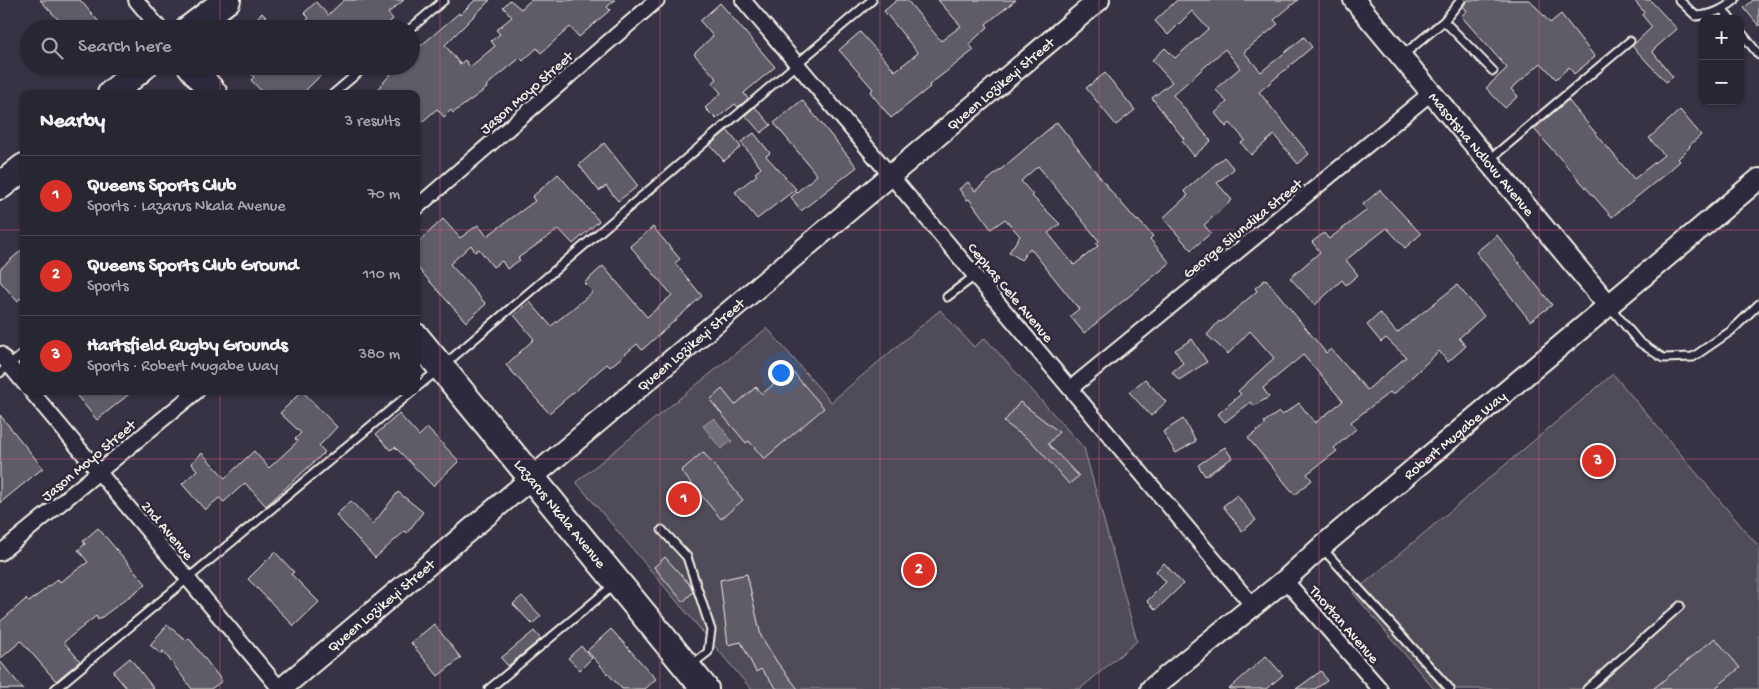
<!DOCTYPE html>
<html lang="en">
<head>
<meta charset="utf-8">
<style>
  :root { --surface:#292633; --page:#35323f; --text:#f1f3f6; --muted:#a5a5ac; --line:#45434e; --accent:#d93025 }
  body { margin:0; font-family:"Gochi Hand",sans-serif; background:var(--page); color:var(--text) }
  .controls { position:absolute; right:15px; top:15px; display:grid; overflow:hidden; border-radius:10px; box-shadow:0 1px 4px #0004 }
  .controls button { width:45px; height:45px; display:grid; place-items:center; padding:0; border:0; border-bottom:1px solid var(--line); background:var(--surface); color:var(--text); font:25px sans-serif }
  .you { position:absolute; left:780px; top:372px; width:18px; height:18px; margin:-12px; border:4px solid #fff; border-radius:50%; background:#1a73e8; box-shadow:0 0 0 8px #1a73e833 }
  .badge { display:grid; place-items:center; width:32px; height:32px; border-radius:50%; background:var(--accent); color:#fff; font-size:16px; font-weight:700 }
  .pin { position:absolute; translate:-50% -50%; border:2px solid #fff; box-shadow:0 1px 5px #0006 }
  .list { margin:0; padding:0; list-style:none }
  h2 { display:flex; justify-content:space-between; align-items:center; height:65px; margin:0; padding:0 20px; font-size:21px }
  h2 small { font-size:16px; font-weight:400; color:var(--muted) }
  .list li { display:grid; grid-template-columns:32px 1fr auto; gap:15px; align-items:center; box-sizing:border-box; height:80px; padding:0 20px; border-top:1px solid var(--line) }
  .list b { display:block; font-size:19px; white-space:nowrap }
  .list p { margin:0; font-size:16px; white-space:nowrap; color:var(--muted) }
  .list em { font-size:16px; font-style:normal; color:var(--muted) }
  .icon { flex:none; width:28px; height:28px; fill:none; stroke:currentColor; stroke-width:2; stroke-linecap:round; stroke-linejoin:round }
  .map { position:relative; flex:none; width:1759px; height:689px; overflow:hidden }
  .search { position:absolute; background:var(--surface); box-shadow:0 1px 4px #0004; left:20px; top:20px; width:400px; height:55px; display:flex; align-items:center; gap:12px; box-sizing:border-box; padding:0 18px; border-radius:28px; color:var(--muted); font-size:19px }
  .panel { position:absolute; background:var(--surface); box-shadow:0 1px 4px #0004; left:20px; top:90px; width:400px; height:305px; border-radius:10px }
  .map>svg:first-child { display:block }
  .green { fill:#504b59; stroke:#a29ea0 }
  .water { fill:#726e77; stroke:#a6a2a4 }
  .building { fill:#5f5c67; stroke:#f4f1e8; fill-rule:evenodd }
  .lines { fill:none; stroke-linecap:round; stroke-linejoin:round }
  .lane-casing { stroke:#f4f1e8; stroke-width:11 }
  .street-casing { stroke:#f4f1e8; stroke-width:18 }
  .secondary-casing { stroke:#f4f1e8; stroke-width:24 }
  .highway-casing { stroke:#f4f1e8; stroke-width:30 }
  .lane { stroke:#2f2a3d; stroke-width:7 }
  .street { stroke:#2f2a3d; stroke-width:14 }
  .secondary { stroke:#2f2a3d; stroke-width:20 }
  .highway { stroke:#2f2a3d; stroke-width:26 }
  .grid { fill:none; stroke:#d15985; stroke-width:1; stroke-opacity:0.55 }
  .labels { text-anchor:middle; stroke-width:5; stroke-linejoin:round; paint-order:stroke }
  .street-label { font-size:15px; fill:#f4f1e8; stroke:#2f2a3d }
</style>
</head>
<body>
<div class="map">
<svg width="1759" height="689" viewBox="0 0 1759 689">
  <rect width="100%" height="100%" fill="#373244"/>
  <filter id="ink" filterUnits="userSpaceOnUse"><feTurbulence type="fractalNoise" baseFrequency=".02" numOctaves="2"/><feDisplacementMap in="SourceGraphic" scale="10" xChannelSelector="R" yChannelSelector="G"/><feConvolveMatrix kernelMatrix="1 2 1 2 8 2 1 2 1" color-interpolation-filters="sRGB"/></filter>
  <g filter="url(#ink)">
    <path class="green" d="M940,310L974,347L985,338L1084,448L1137,641L1080,689H751L576,482L767,328L831,402Z
      M1613,374L1759,547V689H1434L1353,593Z"/>
    <path class="water" d="M714,418L732,441L721,449L703,426Z"/>
    <path class="building" d="M40,0H80L99,22L91,29H67Z
      M344,0H404L388,13L393,19L382,29H297L309,18L304,13L316,2L328,15Z
      M475,0H490L445,45L460,64L465,60L470,67L495,46L491,41L500,34L496,30L512,17L503,7L510,0L521,9L531,0H615L607,7L610,10L579,37L570,27L541,53L537,48L523,61L520,58L486,86L487,88L453,113L451,110L444,117L437,109L416,127V94H373L398,66H411V54L459,13L460,15Z
      M897,0H907L941,41L961,26L938,0H1016L986,24L988,27L969,44L974,50L929,85L930,87L891,118L870,92L873,89L839,50L860,32L895,71L918,53L884,11Z
      M1177,0H1298L1274,20L1278,24L1244,52L1261,72L1304,37L1312,47L1259,92L1309,154L1298,164L1274,135L1251,155L1241,143L1245,140L1230,123L1226,127L1215,113L1227,102L1215,89L1240,68L1225,49L1173,95L1211,141L1194,156L1182,141L1184,139L1152,98L1172,82L1152,60L1165,48L1175,58L1208,29L1192,11L1168,35L1155,21Z
      M1468,0H1530L1550,23L1561,14L1595,57L1574,74L1569,67L1556,79L1541,63L1511,89L1518,96L1505,108L1486,88L1507,68L1461,16L1467,11L1463,6Z
      M1634,0H1650L1677,29L1652,51L1673,77L1666,82L1632,46L1652,27L1642,15L1644,12Z
      M1753,0H1759V26L1744,8Z
      M720,3L775,67L744,93L748,99L738,107L735,104L716,119L705,108L721,93L712,83L717,79L694,54L713,36L700,21Z
      M262,13L277,29H245Z
      M244,66H330L302,94H264L251,80L254,77Z
      M1105,73L1135,110L1116,125L1086,88Z
      M802,100L857,167L801,211L791,197L817,175L774,123Z
      M1568,100L1634,179L1664,155L1649,138L1680,110L1701,135L1689,146L1690,147L1678,159L1680,161L1669,171L1612,217L1534,129Z
      M755,107L771,125L761,133L745,115Z
      M1057,122L1110,190L1137,221L1138,220L1153,236L1150,239L1170,263L1084,333L1070,316L1079,309L1030,248L1021,260L1009,252L1020,236L1005,219L991,229L969,199L967,200L959,189L968,182L975,191ZM1038,166L1099,241L1096,244L1098,246L1074,265L1048,233L1060,224L1032,196L1033,195L1021,181Z
      M727,130L741,147L724,161L710,145Z
      M754,133L770,153L766,156L796,189L757,219L735,192L757,175L755,173L761,168L741,142Z
      M604,143L638,186L618,201L606,186L599,191L579,165Z
      M1224,157L1234,169L1217,183L1232,200L1204,225L1211,233L1191,250L1163,218L1188,195L1184,191Z
      M558,174L599,221L573,244L559,229L518,258L520,260L507,269L502,261L493,267L479,249L475,252L471,245L450,264L486,304L466,322L416,266V244L443,219L460,238L478,225L487,236L535,201L532,197Z
      M1380,190L1421,234L1405,248L1387,228L1346,260L1358,275L1346,285L1342,280L1315,305L1290,278L1320,252L1312,242L1324,233L1329,239L1367,210L1363,204Z
      M653,227L680,259L675,263L702,296L642,350L637,344L610,367L607,364L549,413L506,365L534,339L514,315L530,302L551,326L593,292L584,283L603,266L647,317L672,295L630,246Z
      M1497,235L1552,305L1530,321L1476,252Z
      M24,248V296L17,301L0,281V269Z
      M1266,279L1326,353L1331,349L1367,390L1406,357L1386,338L1381,342L1367,325L1380,313L1397,333L1457,285L1484,316L1459,338L1466,346L1448,362L1439,351L1393,395L1390,392L1351,422L1356,429L1334,448L1337,451L1307,474L1312,480L1295,495L1248,438L1266,424L1264,422L1279,412L1282,415L1299,403L1315,423L1343,401L1303,355L1263,388L1269,397L1254,406L1251,402L1225,422L1218,414L1241,394L1238,391L1274,358L1250,331L1228,354L1207,335L1219,321L1221,322L1257,291L1255,288Z
      M1192,339L1207,362L1179,380L1172,372L1183,363L1175,350Z
      M791,370L824,408L764,459L749,441L746,443L710,400L722,389L735,405L756,387L762,394Z
      M1145,379L1166,402L1151,416L1129,392Z
      M73,391H133L97,420Z
      M302,391L337,427L319,446L325,452L266,506L245,483L224,502L219,498L205,510L182,484L197,470L191,463L202,453L225,478L254,451L269,468L298,441L295,439L301,433L280,413Z
      M1020,402L1059,432L1048,444L1079,476L1069,484L1033,443L1004,422Z
      M399,414L419,436L427,428L459,461L433,486L395,447L390,450L376,434Z
      M0,415L43,468L0,503Z
      M1183,419L1196,441L1176,453L1163,432Z
      M1225,447L1232,458L1205,476L1198,465Z
      M703,452L743,500L721,519L681,471Z
      M398,492L423,512L407,533L405,531L375,558L336,515L351,501L373,524Z
      M1237,495L1256,520L1242,531L1223,506Z
      M98,528L146,584L98,620L96,616L64,642L80,661L56,681L21,641L0,659V622L26,599L29,602L58,579L60,582L88,562L78,550L85,544L83,541Z
      M275,552L294,572L291,574L319,602L294,626L248,579Z
      M665,557L691,586L693,592L683,602L654,567Z
      M1164,563L1183,584L1156,610L1147,601L1166,582L1156,571Z
      M747,574L761,636L777,662L798,689H777L761,669L756,672L741,642L728,645L720,580Z
      M522,596L541,616L532,624L513,604Z
      M434,624L461,658L438,676L411,643Z
      M167,625L186,640L189,638L222,681L211,689H192L163,651L161,654L150,645Z
      M611,629L656,679L645,689H622L587,651Z
      M534,631L541,639L508,666L501,658Z
      M1715,638L1740,668L1714,689H1653Z
      M581,646L592,658L580,670L568,658Z
      M1266,656L1283,675L1266,689H1229Z
      M130,658L154,689H127L113,672Z
      M0,661L23,689H0Z
      M1321,671L1327,681L1315,689H1296Z"/>
    <g class="lines">
      <g class="lane-casing">
        <path id="lane" d="M1679,0L1696,16C1712,15 1723,10 1735,0
          M1723,10L1730,19
          M1444,21L1493,71
          M410,29L444,0
          M1740,31L1759,55
          M1402,56L1444,21L1461,0
          M333,94L366,66
          M1489,160L1630,41
          M947,297L976,275
          M1610,307L1639,342L1663,358L1693,357L1731,331L1759,304
          M445,364L872,0
          M0,373L24,353
          M416,388L437,371
          M662,530L687,557L711,630L708,652L691,665
          M1323,549L1450,689
          M55,689L413,391
          M489,689L614,585
          M1587,689L1680,606"/>
      </g>
      <g class="street-casing">
        <path id="street" d="M136,0L160,29
          M743,0L1253,606
          M416,208L657,0
          M0,354L24,383
          M1071,388L1432,92
          M31,391L280,689
          M0,553L197,391
          M1285,580L1380,689"/>
      </g>
      <g class="secondary-casing">
        <g id="secondary">
          <path id="s1" d="M1354,0L1609,306"/>
          <path id="s2" d="M281,689L1099,0"/>
          <path id="s3" d="M1151,689L1285,580L1321,547L1759,179"/>
        </g>
      </g>
      <g class="highway-casing">
        <g id="highway">
          <path d="M189,29L227,0"/>
          <path d="M191,66L214,94"/>
          <path d="M111,94L144,66"/>
          <path d="M0,186L24,167"/>
          <path id="s4" d="M416,337L705,689"/>
        </g>
      </g>
      <use href="#lane" class="lane"/>
      <use href="#street" class="street"/>
      <use href="#secondary" class="secondary"/>
      <use href="#highway" class="highway"/>
    </g>
  </g>
  <path class="grid" d="M220,0V29M440,0V689M660,0V689M880,0V689M1099,0V689M1319,0V689M1539,0V689M220,66V94M0,230H24M416,230H1759M220,391V689M0,459H1759"/>
  <g class="labels">
    <g class="street-label">
      <text dy="5" stroke="none"><textPath href="#s2" startOffset="940">Queen Lozikeyi Street</textPath></text>
      <text transform="translate(526 92) rotate(-41)" y="5">Jason Moyo Street</text>
      <text dy="5" stroke="none"><textPath href="#s1" startOffset="200">Masotsha Ndlovu Avenue</textPath></text>
      <text transform="translate(1242 228) rotate(-39)" y="5">George Silundika Street</text>
      <text transform="translate(1011 292) rotate(50)" y="5">Cephas Cele Avenue</text>
      <text dy="5" stroke="none"><textPath href="#s2" startOffset="535">Queen Lozikeyi Street</textPath></text>
      <text dy="5" stroke="none"><textPath href="#s3" startOffset="396">Robert Mugabe Way</textPath></text>
      <text transform="translate(88 460) rotate(-40)" y="5">Jason Moyo Street</text>
      <text dy="5" stroke="none"><textPath href="#s4" startOffset="228">Lazarus Nkala Avenue</textPath></text>
      <text transform="translate(168 530) rotate(50)" y="5">2nd Avenue</text>
      <text dy="5" stroke="none"><textPath href="#s2" startOffset="130">Queen Lozikeyi Street</textPath></text>
      <text transform="translate(1345 624) rotate(49)" y="5">Thortan Avenue</text>
    </g>
  </g>
</svg>
<div class="controls">
<button>+</button>
<button>−</button>
</div>
<div class="you"></div>
<div class="pin badge" style="left:684px;top:499px">1</div>
<div class="pin badge" style="left:919px;top:570px">2</div>
<div class="pin badge" style="left:1598px;top:461px">3</div>
<div class="search"><svg class="icon" aria-label="search" viewBox="0 0 24 24"><circle cx="10" cy="10" r="6"/><path d="M15 15l6 6"/></svg>Search here</div>
<section class="panel">
<h2>Nearby<small>3 results</small></h2>
<ul class="list">
<li><span class="badge">1</span><div><b>Queens Sports Club</b><p>Sports · Lazarus Nkala Avenue</p></div><em>70 m</em></li>
<li><span class="badge">2</span><div><b>Queens Sports Club Ground</b><p>Sports</p></div><em>110 m</em></li>
<li><span class="badge">3</span><div><b>Hartsfield Rugby Grounds</b><p>Sports · Robert Mugabe Way</p></div><em>380 m</em></li>
</ul>
</section>
</div>
</body>
</html>
